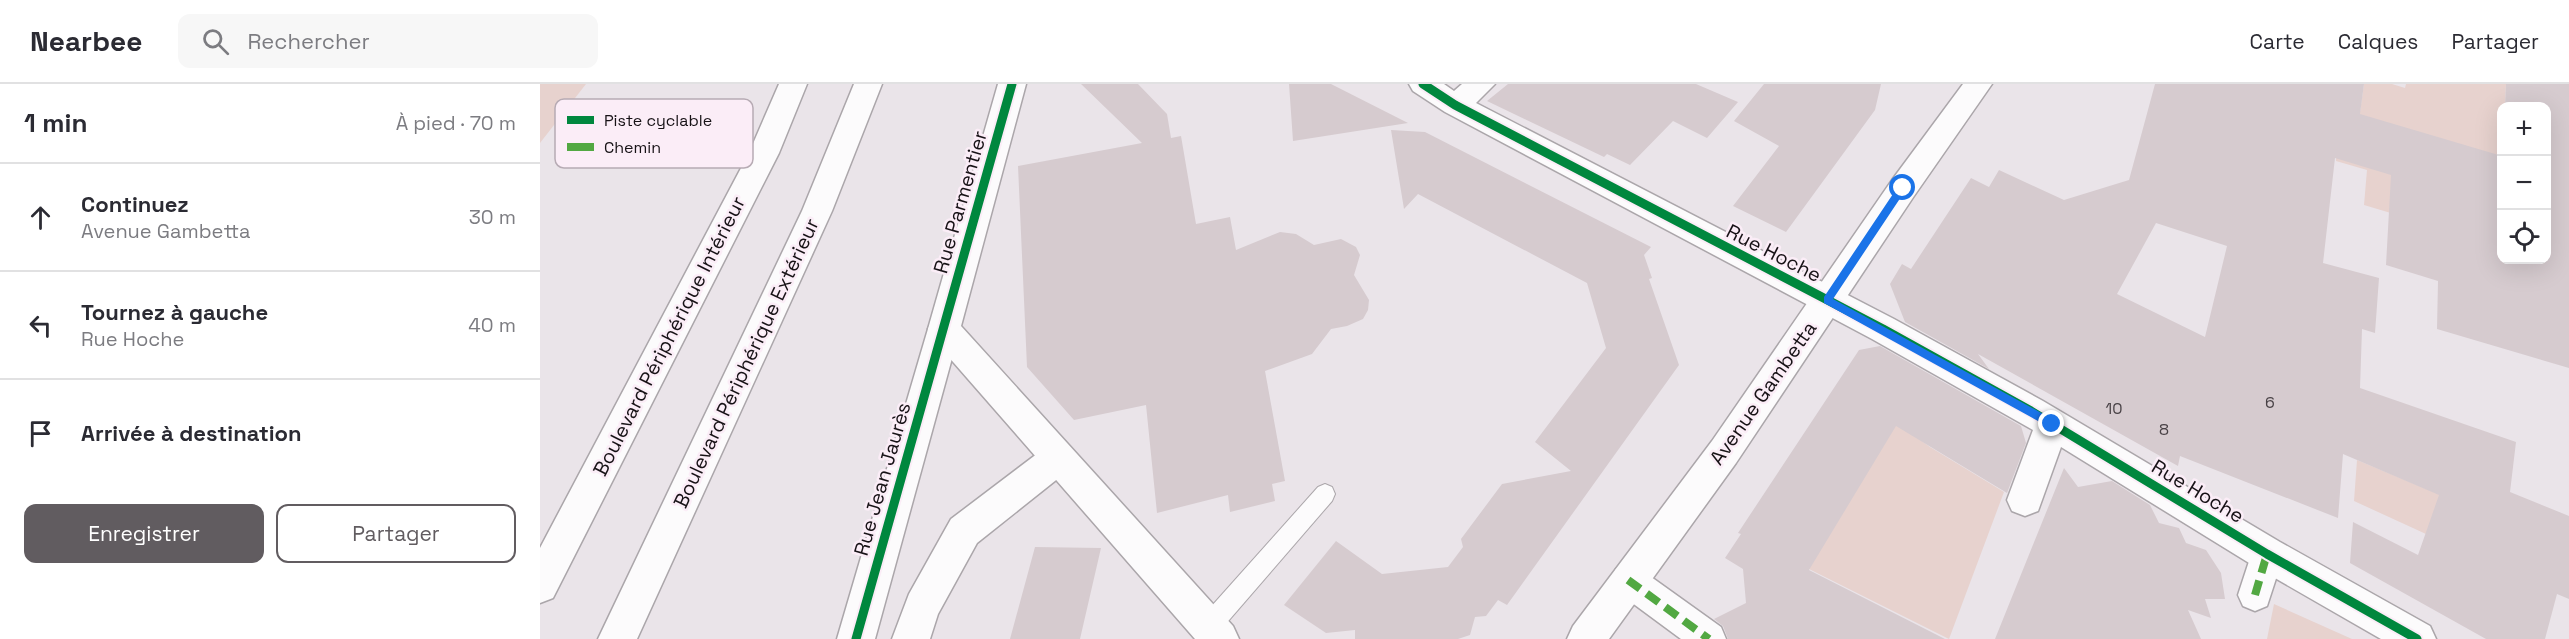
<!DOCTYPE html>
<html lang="fr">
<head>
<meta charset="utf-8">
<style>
  :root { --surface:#fff; --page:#f7f7f7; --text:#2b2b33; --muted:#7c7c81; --line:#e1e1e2; --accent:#615c60 }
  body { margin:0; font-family:"Space Grotesk",sans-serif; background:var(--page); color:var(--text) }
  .controls { position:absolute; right:18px; top:18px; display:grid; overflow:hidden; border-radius:12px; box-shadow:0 6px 24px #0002 }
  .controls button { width:54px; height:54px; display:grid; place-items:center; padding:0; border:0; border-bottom:2px solid var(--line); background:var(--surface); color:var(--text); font:30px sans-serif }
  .stop { position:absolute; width:18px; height:18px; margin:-14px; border:4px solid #1a73e8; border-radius:50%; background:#fff }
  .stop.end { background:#1a73e8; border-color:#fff; box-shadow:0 2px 6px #0008 }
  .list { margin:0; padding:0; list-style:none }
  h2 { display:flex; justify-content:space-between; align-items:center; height:78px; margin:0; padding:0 24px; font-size:26px }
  h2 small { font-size:20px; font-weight:400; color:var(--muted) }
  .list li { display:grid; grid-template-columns:39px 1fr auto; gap:18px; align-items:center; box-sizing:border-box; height:108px; padding:0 24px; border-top:2px solid var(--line) }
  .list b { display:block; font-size:22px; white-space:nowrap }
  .list p { margin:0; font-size:20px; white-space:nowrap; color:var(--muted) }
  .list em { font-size:20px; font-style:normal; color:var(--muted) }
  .actions { display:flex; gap:12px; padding:18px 24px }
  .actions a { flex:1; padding:14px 0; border:2px solid var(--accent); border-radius:12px; text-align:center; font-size:21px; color:var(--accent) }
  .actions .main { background:var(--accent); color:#fff }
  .icon { flex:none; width:33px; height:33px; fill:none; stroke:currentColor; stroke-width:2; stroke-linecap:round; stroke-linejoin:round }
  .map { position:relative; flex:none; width:2029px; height:555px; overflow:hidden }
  header { display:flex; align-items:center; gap:36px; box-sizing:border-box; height:84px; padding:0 30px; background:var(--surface); border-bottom:2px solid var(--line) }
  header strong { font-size:28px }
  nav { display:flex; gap:33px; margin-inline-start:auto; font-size:21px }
  .search { width:420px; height:54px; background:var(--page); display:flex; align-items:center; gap:15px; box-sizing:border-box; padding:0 21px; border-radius:12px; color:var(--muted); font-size:22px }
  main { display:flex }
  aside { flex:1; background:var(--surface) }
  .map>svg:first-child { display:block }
  .green { fill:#e7d2ce }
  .building { fill:#d6cbcf; fill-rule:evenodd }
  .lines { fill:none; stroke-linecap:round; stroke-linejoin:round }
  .service-casing { stroke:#aba6aa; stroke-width:2 }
  .pedestrian-casing { stroke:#aba6aa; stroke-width:3 }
  .minor-casing { stroke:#aba6aa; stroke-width:3 }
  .tertiary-casing { stroke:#aba6aa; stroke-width:3 }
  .secondary-casing { stroke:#aba6aa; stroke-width:3 }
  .trunk-casing { stroke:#aba6aa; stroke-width:3 }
  .service { fill:#fcfbfc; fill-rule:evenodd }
  .pedestrian { fill:#fcfbfc; fill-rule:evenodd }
  .minor { fill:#fcfbfc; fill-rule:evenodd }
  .tertiary { fill:#fcfbfc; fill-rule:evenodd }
  .secondary { fill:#fcfbfc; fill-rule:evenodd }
  .trunk { fill:#fcfbfc; fill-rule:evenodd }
  .quiet { stroke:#52a842; stroke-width:8; stroke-dasharray:15 8; stroke-linecap:butt }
  .cycleway-casing { stroke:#fbedf7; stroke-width:13 }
  .cycleway { stroke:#00873e; stroke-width:9 }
  .route { fill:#1a73e8 }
  .labels { text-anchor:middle; stroke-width:5; stroke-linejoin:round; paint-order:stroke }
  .number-label { font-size:16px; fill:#494246 }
  .street-label { font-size:20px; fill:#171216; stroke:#fbedf7 }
  .key { fill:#fbedf7; stroke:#b7abb4; stroke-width:1.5 }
  .key-label { font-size:16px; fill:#171216 }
</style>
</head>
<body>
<header>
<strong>Nearbee</strong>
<div class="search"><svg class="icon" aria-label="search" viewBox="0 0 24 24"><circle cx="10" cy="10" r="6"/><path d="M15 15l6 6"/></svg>Rechercher</div>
<nav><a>Carte</a><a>Calques</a><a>Partager</a></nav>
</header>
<main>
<aside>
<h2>1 min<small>À pied · 70 m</small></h2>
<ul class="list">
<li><svg class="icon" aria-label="ahead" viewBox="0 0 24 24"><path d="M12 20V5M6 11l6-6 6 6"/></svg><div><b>Continuez</b><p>Avenue Gambetta</p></div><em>30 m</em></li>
<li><svg class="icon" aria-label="left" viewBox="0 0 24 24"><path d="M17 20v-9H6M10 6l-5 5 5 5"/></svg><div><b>Tournez à gauche</b><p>Rue Hoche</p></div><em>40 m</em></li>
<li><svg class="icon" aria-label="arrive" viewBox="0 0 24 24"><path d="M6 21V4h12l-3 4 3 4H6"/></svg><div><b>Arrivée à destination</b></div></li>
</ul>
<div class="actions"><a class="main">Enregistrer</a><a>Partager</a></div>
</aside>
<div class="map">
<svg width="2029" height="555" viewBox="0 0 2029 555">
  <rect width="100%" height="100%" fill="#eae4e9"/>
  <path class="green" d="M0,0H46L0,59Z
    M1824,0H1852L1865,4L1866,0H1966L1965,22H1962L1961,72L1819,35Z
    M1797,56L1961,124V162L1824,121L1827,86L1796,77Z
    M1347,332L1390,363L1464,408L1409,555L1249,475Z
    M1817,376L1908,414L1886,450L1814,417Z
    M1734,520L1812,555H1727Z"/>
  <path class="building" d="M541,0H598L627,30L631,54L641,52L656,140L690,133L696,166L740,148L756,150L774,161L801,155L816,163L820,171L814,191L829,216L828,226L823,235L807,242L791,245L772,270L725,287L745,397L732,400L735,417L690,428L688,411L617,429L606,321L534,336L487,283L478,82L602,59Z
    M749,0H791L868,39L753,57Z
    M968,0H1156L1198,18L1167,54L1133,37L1090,81L1067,70L1064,73L947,17Z
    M1224,0H1341L1335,26L1246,148L1193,122L1239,62L1194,37Z
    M1615,0H1824L1820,30L1962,72V176H2007V22H1965L1966,0H2029V284L1897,245L1898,197L1846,181L1851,91L1795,74L1783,179L1839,194L1835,249L1822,245L1820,304L1976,358L1970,408L2029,432V515L2017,510L2005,555H1946L1810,479L1813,438L1878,471L1899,411L1803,370L1798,434L1640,372L1638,382L1438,270L1449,285L1365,238L1350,200L1362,180L1371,185L1431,94L1449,103L1459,86L1524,116L1589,96ZM1616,139L1687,162L1665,253L1577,210Z
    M851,46L885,48L1111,163L1104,171L1112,194L1109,195L1139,281L967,521L958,516L946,532L935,533L930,551L918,555H815V546L786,549L744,521L796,457L842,490L908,483L923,463L921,455L962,400L1031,387L995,358L1066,264L1047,199L878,110L864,125Z
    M1340,262L1481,342L1486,359L1467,409L1356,342L1269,486L1405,555H1188L1183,542L1174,535L1206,519L1203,485L1185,474L1201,450L1198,449L1319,266Z
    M1524,384L1538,403L1572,397L1610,421L1619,439L1639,444L1646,459L1666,466L1681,489L1685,515H1665L1671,534L1648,526L1661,555H1455Z
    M495,463L561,464L540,555H470Z"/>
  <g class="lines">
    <g class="service-casing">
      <path id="service" d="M785,400L792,403L795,410L792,417L677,550L669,553L661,550L658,542L661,534L778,403Z"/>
    </g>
    <g class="pedestrian-casing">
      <path id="pedestrian" d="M1727,454L1739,459L1744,470L1727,522L1715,527L1703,522L1698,511L1715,459Z
        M1088,480L1100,485L1181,543L1186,555H1141L1076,507L1071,496L1076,485Z"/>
    </g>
    <g class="minor-casing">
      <path id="minor" d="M869,0H904L914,7L922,0H955L936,19L1354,235L1503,317L1740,458L1890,542L1896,555H1841L1714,482L1521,363L1498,427L1485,432L1472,427L1467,416L1493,346L1332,255L905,28L873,7Z
        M404,232L415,235L420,245L335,555H297L388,245L393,235Z
        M518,358L530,363L535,374L530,385L437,459L398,530L390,555H352L369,510L411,435L506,363Z"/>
    </g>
    <g class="tertiary-casing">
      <path id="tertiary" d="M458,0H486L421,242L693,542L699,555H655L393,255L388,245Z"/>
    </g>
    <g class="secondary-casing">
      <path id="secondary" d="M1423,0H1452L1374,112L1196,379L1069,555H1027L1033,542L1172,357L1352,96Z"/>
    </g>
    <g class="trunk-casing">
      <path id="trunk" d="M239,0H267L239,69L13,514L0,519V464L209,69Z
        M314,0H342L292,127L97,555H58L262,127Z"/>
    </g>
    <use href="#service" class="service"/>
    <use href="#pedestrian" class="pedestrian"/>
    <use href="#minor" class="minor"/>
    <use href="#tertiary" class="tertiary"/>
    <use href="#secondary" class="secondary"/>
    <use href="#trunk" class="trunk"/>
    <path class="quiet" d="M1088,496L1169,555
      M1715,511L1727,470"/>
    <g class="cycleway-casing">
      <path id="cycleway" d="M883,0L915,21L1343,245L1491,327L1727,470L1877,555
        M316,555L472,0"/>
    </g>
    <use href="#cycleway" class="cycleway"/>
  </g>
  <path class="route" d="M1359,101L1367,104L1293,215L1516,337V343H1509L1284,219V213Z"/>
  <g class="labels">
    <g class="number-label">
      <text x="1730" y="324">6</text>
      <text x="1574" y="330">10</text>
      <text x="1624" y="351">8</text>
    </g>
    <g class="street-label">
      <text transform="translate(420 118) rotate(-74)" y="7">Rue Parmentier</text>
      <text transform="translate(1234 169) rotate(27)" y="7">Rue Hoche</text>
      <text transform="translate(129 252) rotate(-63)" y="7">Boulevard Périphérique Intérieur</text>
      <text transform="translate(206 279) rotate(-65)" y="7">Boulevard Périphérique Extérieur</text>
      <text transform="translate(1223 309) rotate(-55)" y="7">Avenue Gambetta</text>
      <text transform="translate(342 395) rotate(-74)" y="7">Rue Jean Jaurès</text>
      <text transform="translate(1658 407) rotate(31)" y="7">Rue Hoche</text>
    </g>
  </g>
  <rect x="15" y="15" width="198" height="69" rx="9" class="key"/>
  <rect x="27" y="32" width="27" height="8" fill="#00873e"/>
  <rect x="27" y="59" width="27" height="8" fill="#52a842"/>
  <g class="key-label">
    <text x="64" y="42">Piste cyclable</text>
    <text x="64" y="69">Chemin</text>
  </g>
</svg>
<div class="controls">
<button>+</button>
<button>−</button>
<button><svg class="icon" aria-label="locate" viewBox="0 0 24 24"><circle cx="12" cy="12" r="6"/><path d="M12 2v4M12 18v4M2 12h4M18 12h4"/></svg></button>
</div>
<div class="stop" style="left:1363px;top:104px"></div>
<div class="stop end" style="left:1512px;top:340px"></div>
</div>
</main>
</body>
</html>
